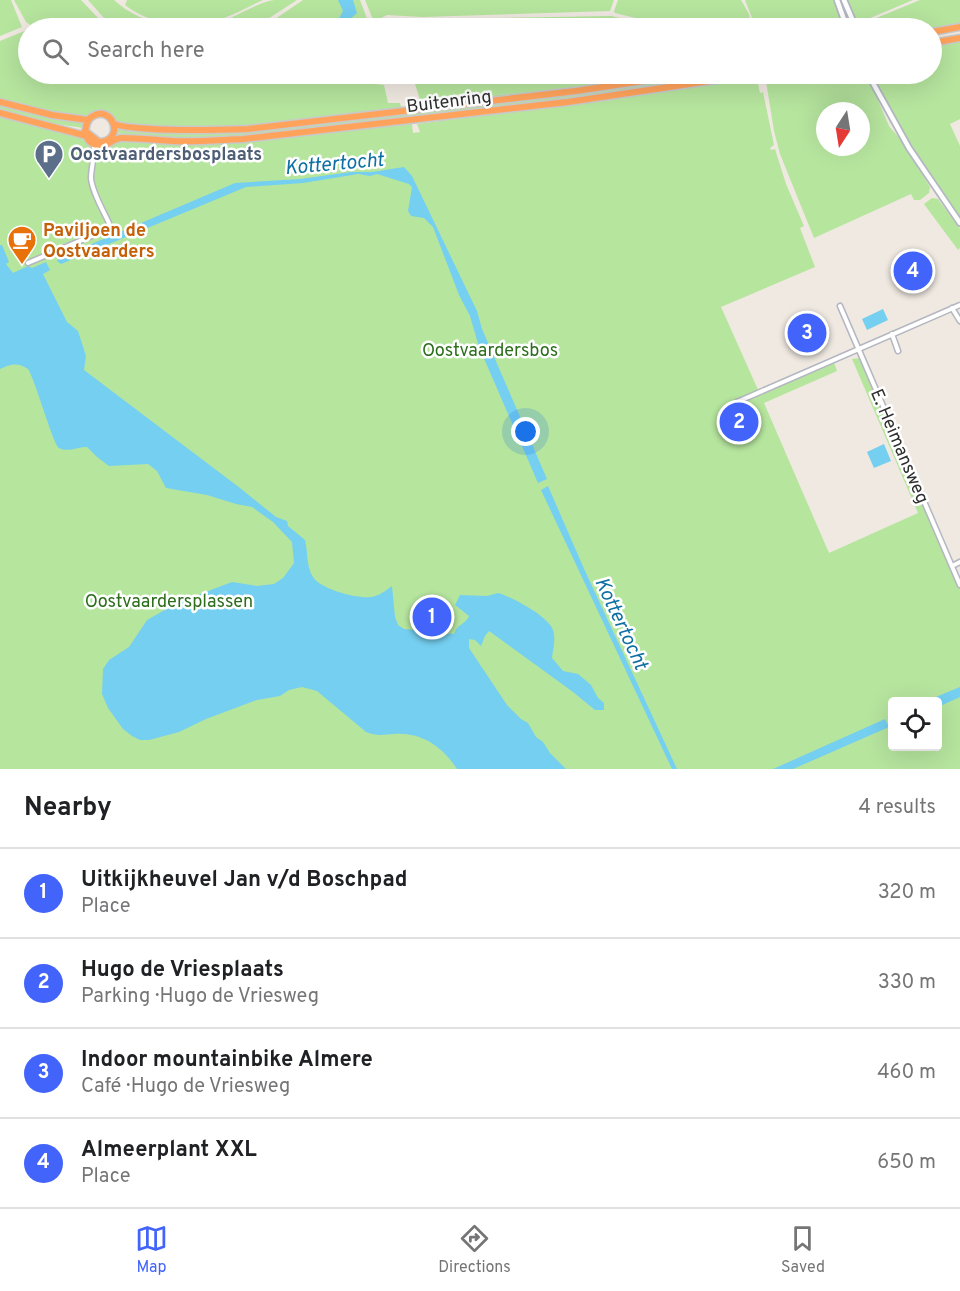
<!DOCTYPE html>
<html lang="en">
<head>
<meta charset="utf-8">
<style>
  :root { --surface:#fff; --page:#f6f6f6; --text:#202124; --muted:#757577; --line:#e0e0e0; --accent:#4264fb }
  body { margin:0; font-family:Overpass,sans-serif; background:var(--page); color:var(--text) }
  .controls { position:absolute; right:18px; bottom:18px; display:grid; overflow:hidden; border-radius:6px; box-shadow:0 6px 24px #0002 }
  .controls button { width:54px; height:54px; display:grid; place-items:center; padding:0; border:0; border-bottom:2px solid var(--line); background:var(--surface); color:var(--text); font:30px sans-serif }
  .compass { position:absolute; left:816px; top:102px; width:54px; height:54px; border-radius:50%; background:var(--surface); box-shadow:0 6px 24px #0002; rotate:192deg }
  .you { position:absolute; left:526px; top:432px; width:21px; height:21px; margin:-15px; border:4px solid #fff; border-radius:50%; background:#1a73e8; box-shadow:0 0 0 9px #1a73e833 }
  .badge { display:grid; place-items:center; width:39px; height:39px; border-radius:50%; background:var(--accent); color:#fff; font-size:20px; font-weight:700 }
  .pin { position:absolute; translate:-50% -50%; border:3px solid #fff; box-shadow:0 2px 6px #0006 }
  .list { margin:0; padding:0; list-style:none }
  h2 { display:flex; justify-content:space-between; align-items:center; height:78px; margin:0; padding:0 24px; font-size:26px }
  h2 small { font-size:20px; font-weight:400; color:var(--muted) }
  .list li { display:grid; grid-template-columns:39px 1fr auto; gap:18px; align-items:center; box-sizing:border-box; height:90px; padding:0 24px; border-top:2px solid var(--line) }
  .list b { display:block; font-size:22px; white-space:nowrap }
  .list p { margin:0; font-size:20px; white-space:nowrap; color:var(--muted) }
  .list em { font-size:20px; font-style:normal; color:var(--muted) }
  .icon { flex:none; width:33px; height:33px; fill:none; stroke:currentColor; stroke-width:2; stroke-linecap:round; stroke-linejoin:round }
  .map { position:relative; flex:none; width:960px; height:769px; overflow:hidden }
  .search { position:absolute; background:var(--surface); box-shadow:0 6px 24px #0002; left:18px; right:18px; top:18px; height:66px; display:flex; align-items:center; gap:15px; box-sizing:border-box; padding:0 21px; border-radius:33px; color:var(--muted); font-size:22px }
  .sheet { height:438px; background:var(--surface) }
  nav { display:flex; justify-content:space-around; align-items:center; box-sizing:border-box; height:84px; border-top:2px solid var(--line); background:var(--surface); font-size:16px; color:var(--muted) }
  nav a { display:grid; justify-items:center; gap:3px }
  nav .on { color:var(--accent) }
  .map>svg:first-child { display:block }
  .green { fill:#b6e59e; fill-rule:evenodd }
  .water { fill:#75cff0 }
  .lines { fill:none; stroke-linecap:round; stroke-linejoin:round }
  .street-casing { stroke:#b4b7c1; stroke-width:7 }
  .secondary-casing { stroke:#b4b7c1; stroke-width:8 }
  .highway-casing { stroke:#c9c9c9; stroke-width:9 }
  .street { stroke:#fff; stroke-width:4 }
  .secondary { stroke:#fff; stroke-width:4.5 }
  .highway { stroke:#ffa35c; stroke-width:6 }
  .labels { text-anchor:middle; stroke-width:5; stroke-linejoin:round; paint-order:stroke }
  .street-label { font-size:18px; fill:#2e2e2e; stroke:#fff }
  .service-label { font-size:18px; font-weight:bold; fill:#4e5e75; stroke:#fff; text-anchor:start }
  .food-label { font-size:18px; font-weight:bold; fill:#c56008; stroke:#fff; text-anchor:start }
  .park-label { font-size:18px; fill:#2c6e1b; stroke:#fff }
  .water-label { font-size:20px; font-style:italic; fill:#0d6fa3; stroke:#fff }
</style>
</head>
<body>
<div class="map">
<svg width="960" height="769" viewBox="0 0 960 769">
  <rect width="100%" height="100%" fill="#efe9e1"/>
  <path class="green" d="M0,0H11L22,27L0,36Z
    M14,0H81L99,19L112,28H35L26,22Z
    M88,0H114C141,25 184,33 218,23C236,17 256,3 274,0C281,0 289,0 297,0L254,28H118L104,18Z
    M127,0H263C245,8 226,20 206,23C180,29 146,22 125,5Z
    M303,0H360L369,24L359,28H262Z
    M365,0H614L610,11L422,17L387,15L374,22Z
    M618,0H741L749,14L752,28H676L615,13L614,11Z
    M745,0H833L845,28H756Z
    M847,0H913L856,24Z
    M920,0H960V24L932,29L859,28L857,26Z
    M611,16L664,28H377L375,26L389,20Z
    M27,30L28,74H140L176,79L222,74H333L337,79L384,85L388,103H400L402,110L222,128L144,127L117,122L108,113L103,111L95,112L84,118L71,117L0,99V41Z
    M960,41V119L950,124L960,146V218C927,174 893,126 874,74H932V47Z
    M412,74H674L420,107V100Z
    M715,74H748C619,93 490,110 361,124C281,133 197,148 117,133L118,128L201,134L248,132L516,102Z
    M774,74H864L875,93L889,126L902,141L930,187L929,193L920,200H914L911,194L814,238L780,154L774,131L765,75ZM825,111H861V147H825Z
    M749,79V81L757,79L760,93L763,92L774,145L770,148L771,150L775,149L786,184L804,226L800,228L815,267L721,307L759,392L753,396L834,362L837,371L764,403L829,553L918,513L852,359L861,358L960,589V769H0V116L81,135L92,148L103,149L119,141L182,144L244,142L403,124H412L413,133L420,132L417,124L588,102ZM892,702H938V746H892Z
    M0,105L50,117L83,123V128L50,123L0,110Z
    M932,198L938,199L960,229V248L958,250L924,204Z"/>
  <path class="water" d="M338,0H353L357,13L348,21L346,28H337L335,26L343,11Z
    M404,167L412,176L477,311L482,329L547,479L538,483L479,347L470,316L459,295L433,227L424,218L411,216L408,211L412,187L409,184L377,174L370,176L358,174L303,183L246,187L61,264L57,261L61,257L235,183L300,179L351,172H372Z
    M0,245H2L9,262L6,264L13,273L28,266L32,268L46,262L50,270L43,274L67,322L78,331L86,356L84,370L240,488L276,517L287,521L288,526L305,540C308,551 306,567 313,577C320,589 357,599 371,597C379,596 385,591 392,586L395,617L398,625L404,629L454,634C457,624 466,624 469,616L455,605L460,595L487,596L498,593C512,597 548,616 553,630C556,640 553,648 552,658L563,671L578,674L591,685L598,698L604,703V710H595L573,692L489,631L485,636L481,646L475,640L469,639V648L507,705L521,719L528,723L536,737L543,742L550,753L566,769H457C442,746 421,732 394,734C383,735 376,736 366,732L317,691L302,687L289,690L280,696L257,700L206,719L179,732L149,740H140L132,736L123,729L108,708L102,694L103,669L109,660L129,647L147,620L179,602L232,582L257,586L274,584L283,578L294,563L292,542L273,522L252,507L236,504L207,495L166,488L157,471L148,464L109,466L97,457L87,447C79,446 68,453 59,448C53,444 36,382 28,369C18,362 10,364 0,369Z
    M883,309L888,320L867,330L862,319Z
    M884,444L891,461L874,468L867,452Z
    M548,486L585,571L677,769H672L541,490Z
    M960,687V697L938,707V702L926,701Z
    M885,719L889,727L793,769H773Z"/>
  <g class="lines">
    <g class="street-casing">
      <path id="street" d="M28,263L108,229L109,223C103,210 92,192 91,178C91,168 95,156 94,144
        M840,306L960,585
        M952,308L960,321
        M892,334L898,351
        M737,402L960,305
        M952,566L960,562"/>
    </g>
    <g class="secondary-casing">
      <path id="secondary" d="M837,0L847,28
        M844,0L856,28
        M868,74L909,148L960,223"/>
    </g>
    <g class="highway-casing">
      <path id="highway" d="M932,32L960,27
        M932,43L960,38
        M0,102L52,115L88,120
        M0,113L87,136
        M114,124C126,128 139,128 152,129C184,131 216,130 248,129L576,91L690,74
        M85,131L99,142C126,142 113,101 90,118C83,127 84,141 96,145C106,149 112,138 122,138C139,138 156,140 173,141C196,142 219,140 243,139L568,102L757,74"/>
    </g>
    <use href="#street" class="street"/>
    <use href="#secondary" class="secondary"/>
    <use href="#highway" class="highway"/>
  </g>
  <defs>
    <g id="parking-pin" transform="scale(1.5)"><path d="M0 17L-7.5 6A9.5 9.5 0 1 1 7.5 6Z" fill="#5c6f8a" stroke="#fff"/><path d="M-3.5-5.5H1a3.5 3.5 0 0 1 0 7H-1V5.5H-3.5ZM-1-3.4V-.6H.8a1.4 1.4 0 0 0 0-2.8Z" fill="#fff"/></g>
    <g id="cafe-pin" transform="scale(1.5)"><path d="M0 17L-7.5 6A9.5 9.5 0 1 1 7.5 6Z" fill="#e8710a" stroke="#fff"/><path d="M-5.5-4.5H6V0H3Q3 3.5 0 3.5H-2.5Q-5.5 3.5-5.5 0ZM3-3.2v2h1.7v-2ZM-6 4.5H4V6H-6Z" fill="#fff"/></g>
  </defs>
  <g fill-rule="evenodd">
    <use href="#parking-pin" x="49" y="154"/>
    <use href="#cafe-pin" x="22" y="240"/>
  </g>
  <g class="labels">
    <g class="street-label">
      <text transform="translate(449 101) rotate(-7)" y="6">Buitenring</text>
      <text transform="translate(900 446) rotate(67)" y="6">E. Heimansweg</text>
    </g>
    <g class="service-label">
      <text x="70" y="160">Oostvaardersbosplaats</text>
    </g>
    <g class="food-label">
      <text x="43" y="236">Paviljoen de<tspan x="43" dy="21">Oostvaarders</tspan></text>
    </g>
    <g class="park-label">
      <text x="490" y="356">Oostvaardersbos</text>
      <text x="169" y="607">Oostvaardersplassen</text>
    </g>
    <g class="water-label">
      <text transform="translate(334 163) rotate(-5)" y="7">Kottertocht</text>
      <text transform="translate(622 623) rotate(65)" y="7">Kottertocht</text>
    </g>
  </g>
</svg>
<div class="controls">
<button><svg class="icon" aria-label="locate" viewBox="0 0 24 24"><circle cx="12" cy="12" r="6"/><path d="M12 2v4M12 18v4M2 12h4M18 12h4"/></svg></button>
</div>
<svg class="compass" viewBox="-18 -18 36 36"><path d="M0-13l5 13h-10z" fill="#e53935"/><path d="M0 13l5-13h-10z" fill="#757577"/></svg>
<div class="you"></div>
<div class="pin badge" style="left:432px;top:617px">1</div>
<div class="pin badge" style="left:739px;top:422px">2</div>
<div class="pin badge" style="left:807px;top:333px">3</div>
<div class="pin badge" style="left:913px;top:271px">4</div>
<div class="search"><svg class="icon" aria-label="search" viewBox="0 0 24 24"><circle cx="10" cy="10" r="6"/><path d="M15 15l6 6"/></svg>Search here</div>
</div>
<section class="sheet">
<h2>Nearby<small>4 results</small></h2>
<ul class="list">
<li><span class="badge">1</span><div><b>Uitkijkheuvel Jan v/d Boschpad</b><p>Place</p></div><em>320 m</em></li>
<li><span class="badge">2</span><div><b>Hugo de Vriesplaats</b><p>Parking · Hugo de Vriesweg</p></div><em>330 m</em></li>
<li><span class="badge">3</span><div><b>Indoor mountainbike Almere</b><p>Café · Hugo de Vriesweg</p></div><em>460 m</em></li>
<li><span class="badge">4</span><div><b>Almeerplant XXL</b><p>Place</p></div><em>650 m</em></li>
</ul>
</section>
<nav>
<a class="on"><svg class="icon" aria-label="map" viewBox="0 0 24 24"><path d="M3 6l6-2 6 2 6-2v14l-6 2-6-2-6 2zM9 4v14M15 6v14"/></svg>Map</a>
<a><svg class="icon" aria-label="directions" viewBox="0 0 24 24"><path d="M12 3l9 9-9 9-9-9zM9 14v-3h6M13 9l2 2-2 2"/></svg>Directions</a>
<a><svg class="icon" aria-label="saved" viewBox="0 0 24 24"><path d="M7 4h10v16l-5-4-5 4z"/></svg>Saved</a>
</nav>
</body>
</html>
